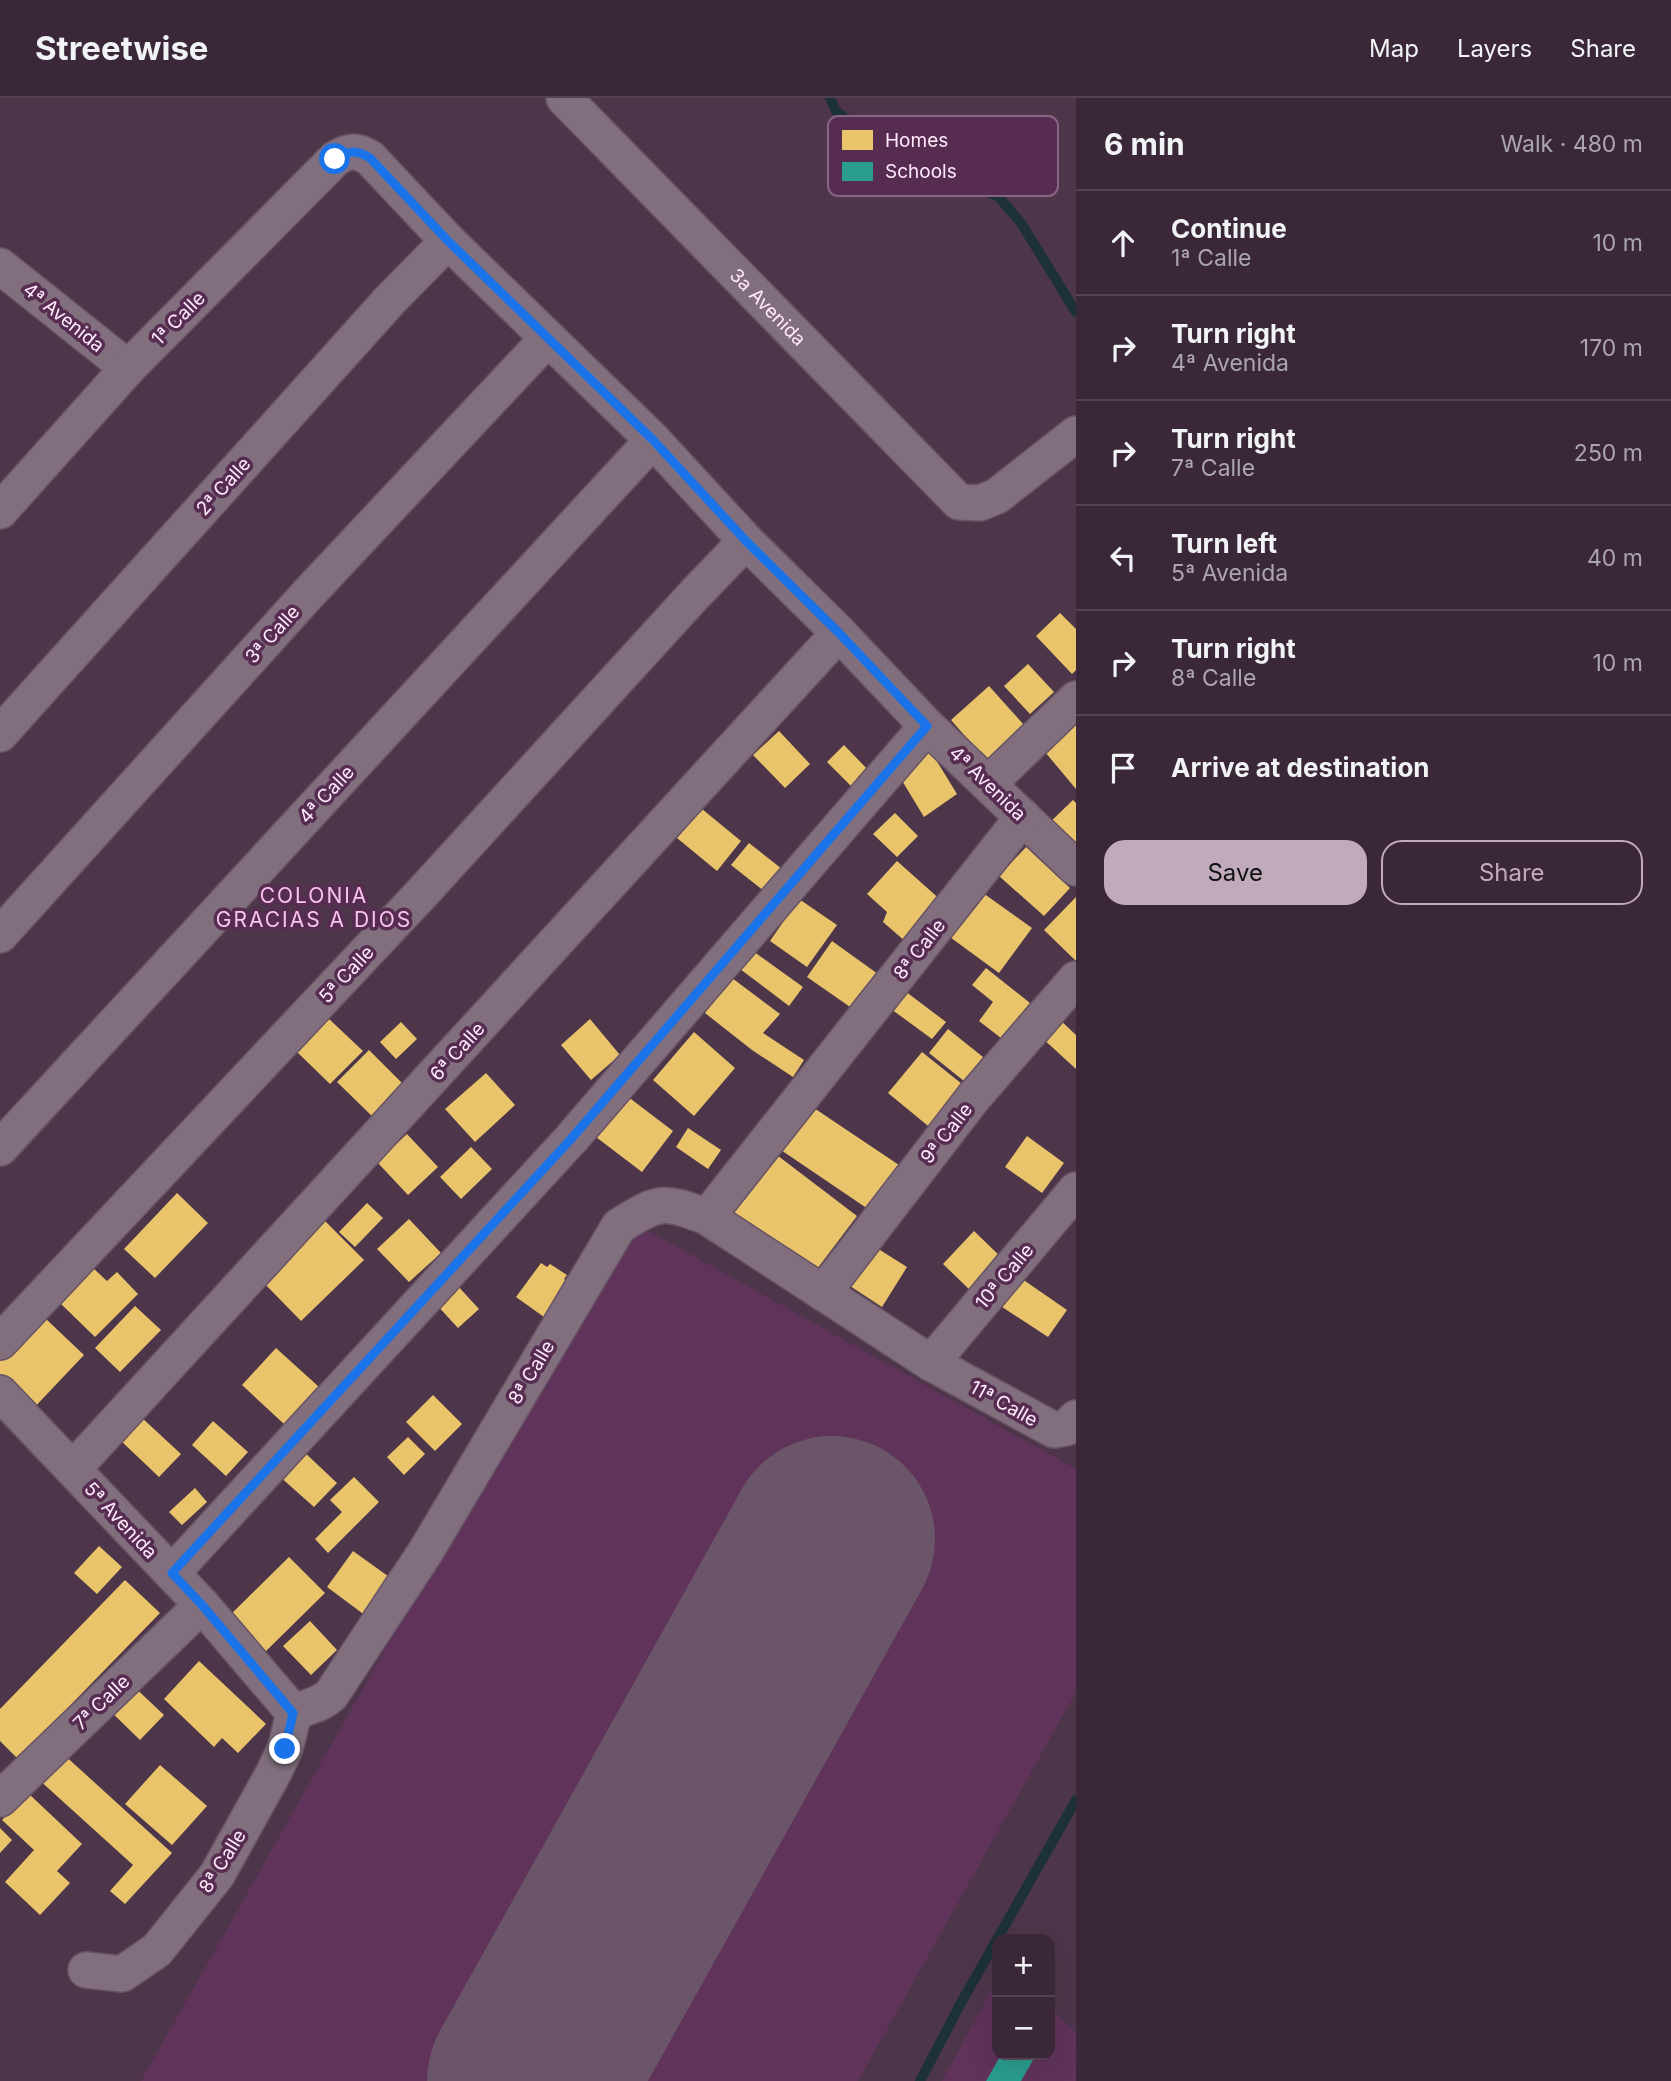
<!DOCTYPE html>
<html lang="en">
<head>
<meta charset="utf-8">
<style>
  :root { --surface:#3a2838; --page:#453443; --text:#f1f3f6; --muted:#aba6ae; --line:#544453; --accent:#c0aabc }
  body { margin:0; font-family:Inter,sans-serif; background:var(--page); color:var(--text) }
  .controls { position:absolute; right:21px; bottom:21px; display:grid; overflow:hidden; border-radius:14px; box-shadow:0 7px 28px #0002 }
  .controls button { width:63px; height:63px; display:grid; place-items:center; padding:0; border:0; border-bottom:2px solid var(--line); background:var(--surface); color:var(--text); font:35px sans-serif }
  .stop { position:absolute; width:21px; height:21px; margin:-16px; border:5px solid #1a73e8; border-radius:50%; background:#fff }
  .stop.end { background:#1a73e8; border-color:#fff; box-shadow:0 2px 7px #0008 }
  .list { margin:0; padding:0; list-style:none }
  h2 { display:flex; justify-content:space-between; align-items:center; height:91px; margin:0; padding:0 28px; font-size:30px }
  h2 small { font-size:23px; font-weight:400; color:var(--muted) }
  .list li { display:grid; grid-template-columns:46px 1fr auto; gap:21px; align-items:center; box-sizing:border-box; height:105px; padding:0 28px; border-top:2px solid var(--line) }
  .list b { display:block; font-size:26px; white-space:nowrap }
  .list p { margin:0; font-size:23px; white-space:nowrap; color:var(--muted) }
  .list em { font-size:23px; font-style:normal; color:var(--muted) }
  .actions { display:flex; gap:14px; padding:21px 28px }
  .actions a { flex:1; padding:16px 0; border:2px solid var(--accent); border-radius:21px; text-align:center; font-size:24px; color:var(--accent) }
  .actions .main { background:var(--accent); color:#111 }
  .icon { flex:none; width:38px; height:38px; fill:none; stroke:currentColor; stroke-width:2; stroke-linecap:round; stroke-linejoin:round }
  .map { position:relative; flex:none; width:1076px; height:1983px; overflow:hidden }
  header { display:flex; align-items:center; gap:42px; box-sizing:border-box; height:98px; padding:0 35px; background:var(--surface); border-bottom:2px solid var(--line) }
  header strong { font-size:33px }
  nav { display:flex; gap:38px; margin-inline-start:auto; font-size:24px }
  main { display:flex }
  aside { flex:1; background:var(--surface) }
  .map>svg:first-child { display:block }
  .built { fill:#60335a }
  .homes { fill:#e9c46a }
  .schools { fill:#2a9d8f }
  .lines { fill:none; stroke-linecap:round; stroke-linejoin:round }
  .stream { stroke:#1c3138; stroke-width:10 }
  .runway { stroke:#6a5668; stroke-width:206 }
  .street-casing { stroke:#675364; stroke-width:38 }
  .street { stroke:#816f7e; stroke-width:35 }
  .route { stroke:#1a73e8; stroke-width:9 }
  .labels { text-anchor:middle; stroke-width:7; stroke-linejoin:round; paint-order:stroke }
  .street-label { font-size:19px; fill:#fee9fa; stroke:#572c51 }
  .neighbourhood-label { font-size:21px; letter-spacing:2px; fill:#f9c4f0; stroke:#572c51 }
  .key { fill:#572c51; stroke:#896584; stroke-width:2 }
  .key-label { font-size:19px; fill:#fee9fa }
</style>
</head>
<body>
<header>
<strong>Streetwise</strong>
<nav><a>Map</a><a>Layers</a><a>Share</a></nav>
</header>
<main>
<div class="map">
<svg width="1076" height="1983" viewBox="0 0 1076 1983">
  <rect width="100%" height="100%" fill="#4d364a"/>
  <path class="built" d="M624,1129L643,1130L1076,1371V1594L858,1983H141Z
    M997,1882V1957H1050V1910L1076,1934V1983H942Z"/>
  <path class="homes" d="M1060,515L1076,531V572L1072,576L1036,538Z
    M1028,566L1054,594L1030,616L1004,588Z
    M989,588L1024,627L986,662L951,622Z
    M1072,621L1076,626V691L1040,648Z
    M779,633L810,666L785,690L753,657Z
    M844,647L871,675L854,691L827,664Z
    M930,652L957,696L924,719L898,676Z
    M1073,702L1076,705V763L1044,730Z
    M702,711L741,743L717,773L677,740Z
    M895,715L918,738L897,759L873,736Z
    M749,745L782,771L764,793L731,767Z
    M1026,749L1070,790L1044,818L999,778Z
    M897,763L943,804L906,844L883,824L887,814L867,796Z
    M976,790L1032,830L999,875L943,834Z
    M1076,799V863L1044,832Z
    M799,801L837,827L807,869L770,843Z
    M832,843L878,876L853,911L807,879Z
    M753,853L803,889L789,908L740,871Z
    M986,870L1030,905L1001,940L979,923L993,904L972,887Z
    M732,880L780,916L763,935L804,962L793,979L752,952L705,915Z
    M905,893L946,924L932,941L891,911Z
    M1057,919L1076,937V971L1040,938Z
    M328,920L363,953L330,986L296,953Z
    M590,921L620,957L591,982L561,947Z
    M401,924L417,941L396,961L380,944Z
    M948,931L983,959L964,983L929,955Z
    M694,934L735,970L694,1018L653,982Z
    M369,952L407,990L376,1022L337,984Z
    M922,954L967,990L933,1032L888,995Z
    M486,975L515,1007L475,1044L445,1011Z
    M623,995L673,1033L642,1074L592,1036Z
    M808,1006L899,1067L868,1111L778,1050Z
    M688,1030L721,1052L708,1071L676,1049Z
    M407,1036L438,1069L408,1097L377,1064Z
    M1027,1038L1064,1065L1042,1095L1005,1069Z
    M471,1049L492,1071L461,1101L440,1079Z
    M769,1051L857,1118L811,1179L723,1112Z
    M177,1095L208,1125L155,1180L124,1151Z
    M367,1105L383,1120L355,1149L339,1134Z
    M322,1120L364,1162L301,1223L260,1181Z
    M409,1121L441,1155L409,1184L377,1151Z
    M974,1133L1004,1162L973,1195L943,1166Z
    M872,1147L907,1169L882,1209L847,1186Z
    M541,1165L547,1169L550,1166L567,1177L564,1181L569,1185L544,1219L516,1199Z
    M92,1169L107,1183L117,1174L138,1196L95,1239L59,1204Z
    M1015,1176L1067,1212L1048,1239L996,1205Z
    M456,1186L479,1211L458,1230L435,1205Z
    M135,1208L161,1232L120,1274L95,1250Z
    M46,1221L84,1257L31,1313L0,1283V1255L26,1242Z
    M276,1250L319,1289L284,1326L242,1287Z
    M433,1297L462,1326L435,1353L406,1324Z
    M141,1319L181,1356L159,1379L120,1342Z
    M213,1323L248,1354L226,1378L192,1347Z
    M408,1339L425,1356L404,1377L387,1359Z
    M302,1352L337,1385L314,1409L278,1377Z
    M354,1379L379,1404L328,1455L315,1441L342,1414L330,1402Z
    M195,1390L207,1404L182,1427L169,1414Z
    M99,1448L122,1469L97,1496L74,1475Z
    M353,1453L392,1481L366,1518L327,1489Z
    M289,1459L325,1495L263,1556L227,1520Z
    M125,1482L160,1515L18,1661L0,1643V1611Z
    M310,1523L337,1552L311,1577L283,1548Z
    M199,1563L266,1626L238,1655L222,1640L214,1649L164,1601Z
    M128,1583L164,1617L140,1642L104,1607Z
    M61,1654L172,1755L125,1806L110,1793L133,1767L37,1680Z
    M160,1667L207,1708L172,1747L125,1706Z
    M28,1695L82,1746L57,1773L70,1785L40,1817L5,1784L34,1752L2,1722Z
    M0,1730L12,1742L0,1755Z"/>
  <path class="schools" d="M1001,1957H1036L1021,1983H986Z"/>
  <g class="lines">
    <path class="stream" d="M830,0L836,13L882,50L921,78L961,84L998,98L1021,125L1076,214
      M920,1983L962,1903L1076,1702"/>
    <path class="runway" d="M530,1983L832,1441"/>
    <g class="street-casing">
      <g id="street">
        <path id="s1" d="M564,0L959,404L980,405L997,398L1076,336"/>
        <path d="M0,168L128,270"/>
        <path d="M0,413L128,270L335,61C349,52 356,52 370,60L448,143L653,342L746,443L839,535L927,628L1076,770"/>
        <path d="M0,636L390,202L448,143"/>
        <path d="M988,686L1076,601"/>
        <path d="M0,837L308,496L548,240"/>
        <path d="M0,1050L653,342"/>
        <path d="M707,1119L1023,719"/>
        <path d="M823,1195L973,1000L1076,881"/>
        <path d="M0,1244L423,794L695,496L746,443"/>
        <path d="M931,1265L1076,1092"/>
        <path d="M0,1295L202,1507L294,1615"/>
        <path d="M73,1371L839,535"/>
        <path d="M172,1475L571,1041L927,628"/>
        <path d="M0,1701L202,1507"/>
        <path d="M86,1872L122,1876L157,1852L217,1777L273,1676L285,1651L294,1615C307,1608 319,1608 331,1597L426,1453L619,1128C659,1103 663,1102 707,1119L931,1265L1054,1332L1066,1330L1076,1320"/>
      </g>
    </g>
    <use href="#street" class="street"/>
  </g>
  <g class="lines">
    <path class="route" d="M285,1651L293,1615L202,1507L172,1475L571,1041L927,628L839,535L746,443L653,342L448,143L370,60C356,52 349,52 335,61"/>
  </g>
  <g class="labels">
    <g class="street-label">
      <text dy="7" stroke="none"><textPath href="#s1" startOffset="292">3a Avenida</textPath></text>
      <text transform="translate(64 219) rotate(39)" y="7">4ª Avenida</text>
      <text transform="translate(178 220) rotate(-45)" y="7">1ª Calle</text>
      <text transform="translate(223 388) rotate(-48)" y="7">2ª Calle</text>
      <text transform="translate(272 536) rotate(-48)" y="7">3ª Calle</text>
      <text transform="translate(988 685) rotate(44)" y="7">4ª Avenida</text>
      <text transform="translate(326 696) rotate(-47)" y="7">4ª Calle</text>
      <text transform="translate(919 851) rotate(-52)" y="7">8ª Calle</text>
      <text transform="translate(346 876) rotate(-47)" y="7">5ª Calle</text>
      <text transform="translate(457 953) rotate(-48)" y="7">6ª Calle</text>
      <text transform="translate(946 1035) rotate(-52)" y="7">9ª Calle</text>
      <text transform="translate(1004 1178) rotate(-50)" y="7">10ª Calle</text>
      <text transform="translate(531 1274) rotate(-59)" y="7">8ª Calle</text>
      <text transform="translate(1004 1305) rotate(29)" y="7">11ª Calle</text>
      <text transform="translate(121 1422) rotate(47)" y="7">5ª Avenida</text>
      <text transform="translate(101 1604) rotate(-44)" y="7">7ª Calle</text>
      <text transform="translate(222 1763) rotate(-58)" y="7">8ª Calle</text>
    </g>
    <g class="neighbourhood-label">
      <text x="314" y="805">COLONIA<tspan x="314" dy="24">GRACIAS A DIOS</tspan></text>
    </g>
  </g>
  <rect x="828" y="18" width="230" height="80" rx="10" class="key"/>
  <rect x="842" y="32" width="31" height="20" fill="#e9c46a"/>
  <rect x="842" y="64" width="31" height="19" fill="#2a9d8f"/>
  <g class="key-label">
    <text x="885" y="49">Homes</text>
    <text x="885" y="80">Schools</text>
  </g>
</svg>
<div class="controls">
<button>+</button>
<button>−</button>
</div>
<div class="stop" style="left:335px;top:61px"></div>
<div class="stop end" style="left:285px;top:1651px"></div>
</div>
<aside>
<h2>6 min<small>Walk · 480 m</small></h2>
<ul class="list">
<li><svg class="icon" aria-label="ahead" viewBox="0 0 24 24"><path d="M12 20V5M6 11l6-6 6 6"/></svg><div><b>Continue</b><p>1ª Calle</p></div><em>10 m</em></li>
<li><svg class="icon" aria-label="right" viewBox="0 0 24 24"><path d="M7 20v-9h11M14 6l5 5-5 5"/></svg><div><b>Turn right</b><p>4ª Avenida</p></div><em>170 m</em></li>
<li><svg class="icon" aria-label="right" viewBox="0 0 24 24"><path d="M7 20v-9h11M14 6l5 5-5 5"/></svg><div><b>Turn right</b><p>7ª Calle</p></div><em>250 m</em></li>
<li><svg class="icon" aria-label="left" viewBox="0 0 24 24"><path d="M17 20v-9H6M10 6l-5 5 5 5"/></svg><div><b>Turn left</b><p>5ª Avenida</p></div><em>40 m</em></li>
<li><svg class="icon" aria-label="right" viewBox="0 0 24 24"><path d="M7 20v-9h11M14 6l5 5-5 5"/></svg><div><b>Turn right</b><p>8ª Calle</p></div><em>10 m</em></li>
<li><svg class="icon" aria-label="arrive" viewBox="0 0 24 24"><path d="M6 21V4h12l-3 4 3 4H6"/></svg><div><b>Arrive at destination</b></div></li>
</ul>
<div class="actions"><a class="main">Save</a><a>Share</a></div>
</aside>
</main>
</body>
</html>
